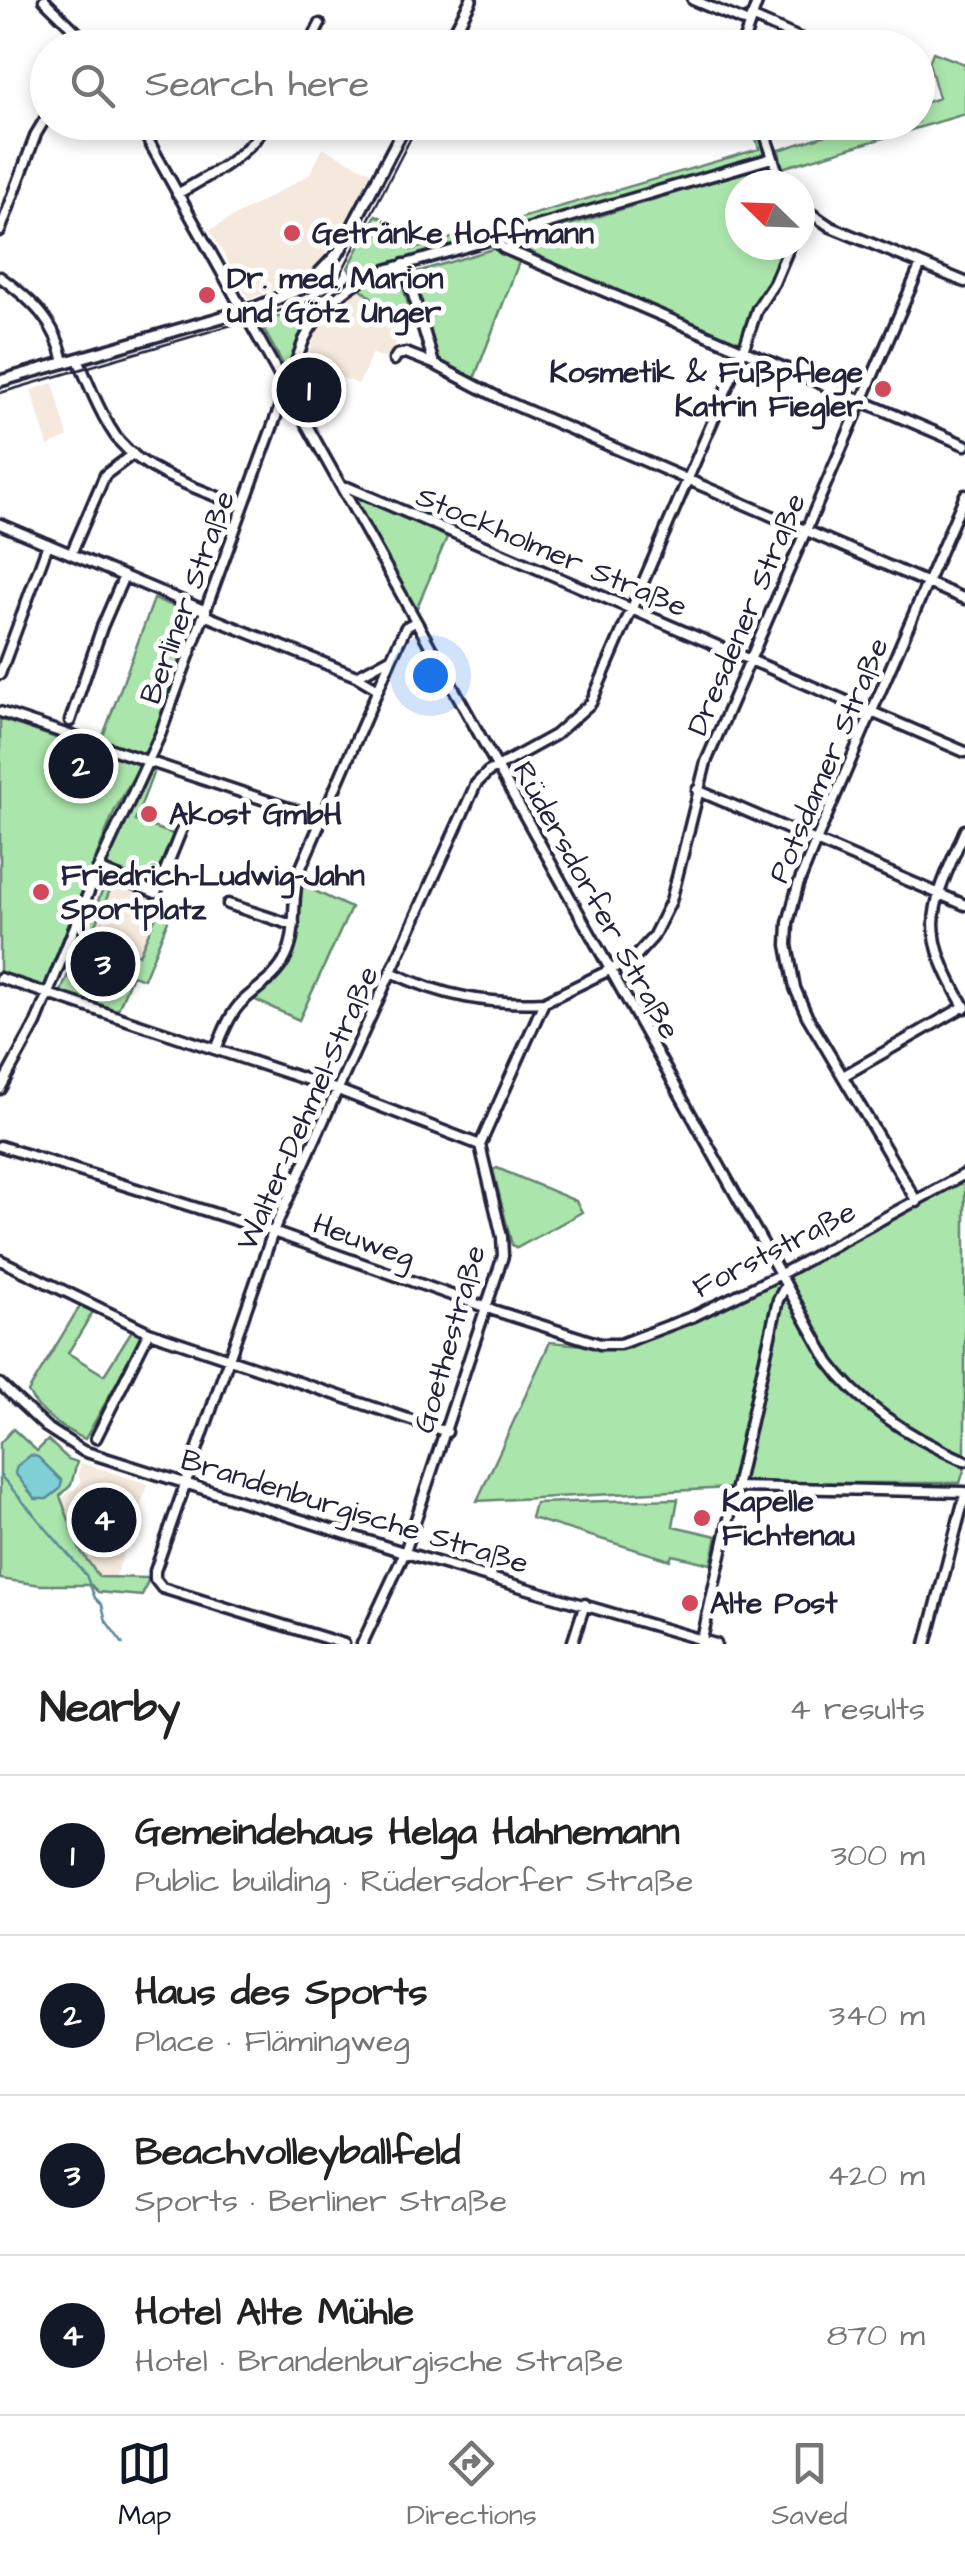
<!DOCTYPE html>
<html lang="en">
<head>
<meta charset="utf-8">
<style>
  :root { --surface:#fff; --page:#f2f2f2; --text:#222; --muted:#767676; --line:#e0e0e0; --accent:#111827 }
  body { margin:0; font-family:"Architects Daughter",sans-serif; background:var(--page); color:var(--text) }
  .compass { position:absolute; left:725px; top:170px; width:90px; height:90px; border-radius:50%; background:var(--surface); box-shadow:0 5px 15px #0003; rotate:293deg }
  .you { position:absolute; left:430px; top:675px; width:35px; height:35px; margin:-25px; border:8px solid #fff; border-radius:50%; background:#1a73e8; box-shadow:0 0 0 15px #1a73e833 }
  .badge { display:grid; place-items:center; width:65px; height:65px; border-radius:50%; background:var(--accent); color:#fff; font-size:32px; font-weight:700 }
  .pin { position:absolute; translate:-50% -50%; border:5px solid #fff; box-shadow:0 2px 10px #0006 }
  .list { margin:0; padding:0; list-style:none }
  h2 { display:flex; justify-content:space-between; align-items:center; height:130px; margin:0; padding:0 40px; font-size:42px }
  h2 small { font-size:32px; font-weight:400; color:var(--muted) }
  .list li { display:grid; grid-template-columns:65px 1fr auto; gap:30px; align-items:center; box-sizing:border-box; height:160px; padding:0 40px; border-top:2px solid var(--line) }
  .list b { display:block; font-size:38px; white-space:nowrap }
  .list p { margin:0; font-size:32px; white-space:nowrap; color:var(--muted) }
  .list em { font-size:32px; font-style:normal; color:var(--muted) }
  .icon { flex:none; width:55px; height:55px; fill:none; stroke:currentColor; stroke-width:2; stroke-linecap:round; stroke-linejoin:round }
  .map { position:relative; flex:none; width:965px; height:1644px; overflow:hidden }
  .search { position:absolute; background:var(--surface); box-shadow:0 5px 15px #0003; left:30px; right:30px; top:30px; height:110px; display:flex; align-items:center; gap:25px; box-sizing:border-box; padding:0 35px; border-radius:55px; color:var(--muted); font-size:38px }
  .sheet { height:770px; background:var(--surface) }
  nav { display:flex; justify-content:space-around; align-items:center; box-sizing:border-box; height:140px; border-top:2px solid var(--line); background:var(--surface); font-size:28px; color:var(--muted) }
  nav a { display:grid; justify-items:center; gap:5px }
  nav .on { color:var(--accent) }
  .map>svg:first-child { display:block }
  .built { fill:#f5e8dd }
  .green { fill:#aae5ab; stroke:#668473; stroke-width:2.5 }
  .water { fill:#7fd0d6; stroke:#5a8a98; stroke-width:2.5 }
  .lines { fill:none; stroke-linecap:round; stroke-linejoin:round }
  .stream { stroke:#5a8a98; stroke-width:2.5 }
  .minor-casing { stroke:#22223b; stroke-width:15 }
  .major-casing { stroke:#22223b; stroke-width:16 }
  .minor { stroke:#fff; stroke-width:8 }
  .major { stroke:#fff; stroke-width:9 }
  .tram { stroke:#22223b; stroke-width:2.5 }
  .poi-dot { fill:#d1495b; stroke:#fff; stroke-width:4 }
  .labels { text-anchor:middle; stroke-width:10; stroke-linejoin:round; paint-order:stroke }
  .poi-label { font-size:30px; font-weight:bold; fill:#22223b; stroke:#fff; text-anchor:start }
  .street-label { font-size:30px; fill:#22223b; stroke:#fff }
</style>
</head>
<body>
<div class="map">
<svg width="965" height="1644" viewBox="0 0 965 1644">
  <rect width="100%" height="100%" fill="#fff"/>
  <filter id="ink" filterUnits="userSpaceOnUse"><feTurbulence type="fractalNoise" baseFrequency=".01" numOctaves="2"/><feDisplacementMap in="SourceGraphic" scale="20" xChannelSelector="R" yChannelSelector="G"/><feConvolveMatrix kernelMatrix="1 2 1 2 8 2 1 2 1" color-interpolation-filters="sRGB"/></filter>
  <g filter="url(#ink)">
    <path class="built" d="M323,148L371,172L335,240L314,268L292,283L249,299L210,230L309,175Z
      M358,286L373,299L408,314L389,360L372,353L359,384L305,364L321,321L339,301Z
      M53,383L68,437L48,446L31,390Z
      M114,880L163,900L140,955L92,935Z
      M81,1463L148,1484L139,1510L142,1518L135,1522L115,1577H99L80,1550L61,1500L81,1483L78,1473Z"/>
    <path class="green" d="M933,52L965,64V114L782,168L779,150L864,123L918,122V105L939,98L929,63Z
      M752,123H757L767,155L353,275L348,268L376,215L405,230L411,250L759,149Z
      M771,164L779,185H740V245H788L743,346L510,243Z
      M493,249L519,262L474,379L442,366L437,360L412,278L413,273Z
      M390,275L401,281L411,314L373,299L358,286Z
      M329,300L293,363L285,368L262,326L265,321Z
      M354,495L448,535L416,610L353,500Z
      M154,599L196,614L149,748L114,812L44,986L0,972V719L97,752Z
      M148,770L154,771L135,821L176,835L156,884L153,886L112,871L105,861Z
      M107,879L114,880L92,935L139,955L163,900L195,911L193,915L173,908L144,979L132,975L117,1012L60,994Z
      M300,884L351,908L299,1020L253,999C307,956 291,943 300,884Z
      M497,1168L576,1201L582,1212L517,1248L512,1245L493,1170Z
      M965,1176V1467L960,1483H744L730,1488L477,1501L550,1342L627,1349L835,1250Z
      M81,1304L94,1310L68,1353L104,1375L134,1327L141,1332V1339L85,1439C64,1430 39,1413 28,1392Z
      M13,1429L37,1451L48,1440L68,1459L77,1462L71,1485L60,1496L80,1550L99,1577L149,1578L142,1596L98,1592L91,1585H41L0,1579V1443Z
      M678,1499L673,1526L717,1536L711,1564L672,1555L670,1560L531,1518L535,1503Z"/>
    <path class="water" d="M31,1455L38,1457L62,1481L60,1489L47,1499H35L15,1473L17,1466Z"/>
    <g class="lines">
      <path class="stream" d="M0,1475L86,1575L95,1598L102,1605L106,1621L123,1644"/>
      <g class="minor-casing">
        <path id="minor" d="M44,0L93,48
          M693,0L748,23
          M751,17L822,48
          M102,48L131,38L166,48
          M308,48L320,24
          M741,48L758,0
          M138,122L829,1362C862,1408 914,1439 965,1461
          M761,122L782,185
          M177,194C209,176 250,155 267,122
          M800,206L831,227L965,282
          M0,231L36,134L48,114
          M494,239L503,248L965,445
          M404,264L434,364L503,400L965,599
          M0,277C32,300 57,323 64,363
          M78,359C88,383 104,423 120,442C148,475 204,490 243,507
          M394,360L397,355L406,353L434,364
          M343,489L347,487L965,752
          M0,524L206,611
          M71,554L105,475L133,454
          M204,615L356,676L378,689
          M0,674L48,544
          M357,676L392,657
          M0,712L322,819
          M70,721L102,627L124,576
          M697,790L965,905
          M965,830C930,911 918,927 965,1008
          M98,869L156,893L181,831
          M228,904L286,923H294
          M391,972C441,996 489,1005 544,1002
          M0,978L338,1090L480,1145
          M216,1049C223,1033 230,1013 243,1001C259,986 276,978 286,957C299,930 290,900 299,872L392,657L406,627L415,622
          M843,1076L965,1006
          M0,1089L36,1023L98,869L160,735L304,340C318,311 343,289 372,274L772,158
          M0,1146L273,1232L496,1311L600,1344H620L694,1316L781,1274L965,1174
          M917,1202L807,1016L795,988L787,945L788,923L798,885L816,841L965,495
          M0,1260L149,1332L447,1432
          M0,1384L46,1427L83,1451L416,1556L716,1644
          M96,1438L149,1332
          M736,1487L965,1492
          M344,1644L162,1588L155,1579V1571L273,1232L476,784L488,772L555,735L591,703L743,351L757,309L774,283L790,245
          M362,1644L405,1552L503,1256L502,1237L480,1145L544,1002L634,958L653,937L671,901L706,762L921,264
          M572,1644L585,1604
          M701,1644L778,1300L786,1285
          M926,1644L965,1495"/>
      </g>
      <g class="major-casing">
        <path id="major" d="M446,48L471,0
          M0,381L257,307L307,286L339,252L407,122"/>
      </g>
      <use href="#minor" class="minor"/>
      <use href="#major" class="major"/>
      <path class="tram" d="M453,48L478,0
        M0,393L303,304L326,292L340,275L419,122"/>
    </g>
  </g>
  <g class="poi-dot">
    <circle cx="292" cy="233" r="10"/>
    <circle cx="207" cy="295" r="10"/>
    <circle cx="883" cy="389" r="10"/>
    <circle cx="149" cy="814" r="10"/>
    <circle cx="41" cy="892" r="10"/>
    <circle cx="702" cy="1518" r="10"/>
    <circle cx="690" cy="1603" r="10"/>
  </g>
  <g class="labels">
    <g class="poi-label">
      <text x="312" y="243">Getränke Hoffmann</text>
      <text x="227" y="288">Dr. med. Marion<tspan x="227" dy="34">und Götz Unger</tspan></text>
      <text x="863" y="382" text-anchor="end">Kosmetik &amp; Fußpflege<tspan x="863" dy="34">Katrin Fiegler</tspan></text>
      <text x="169" y="824">Akost GmbH</text>
      <text x="61" y="885">Friedrich-Ludwig-Jahn<tspan x="61" dy="34">Sportplatz</tspan></text>
      <text x="722" y="1511">Kapelle<tspan x="722" dy="34">Fichtenau</tspan></text>
      <text x="710" y="1613">Alte Post</text>
    </g>
    <g class="street-label">
      <text transform="translate(552 551) rotate(23)" y="10">Stockholmer Straße</text>
      <text transform="translate(187 597) rotate(-70)" y="10">Berliner Straße</text>
      <text transform="translate(746 614) rotate(-67)" y="10">Dresdener Straße</text>
      <text transform="translate(828 760) rotate(-67)" y="10">Potsdamer Straße</text>
      <text transform="translate(597 900) rotate(61)" y="10">Rüdersdorfer Straße</text>
      <text transform="translate(307 1108) rotate(-66)" y="10">Walter-Dehmel-Straße</text>
      <text transform="translate(364 1240) rotate(20)" y="10">Heuweg</text>
      <text transform="translate(774 1249) rotate(-27)" y="10">Forststraße</text>
      <text transform="translate(449 1339) rotate(-74)" y="10">Goethestraße</text>
      <text transform="translate(355 1511) rotate(17)" y="10">Brandenburgische Straße</text>
    </g>
  </g>
</svg>
<svg class="compass" viewBox="-18 -18 36 36"><path d="M0-13l5 13h-10z" fill="#e53935"/><path d="M0 13l5-13h-10z" fill="#767676"/></svg>
<div class="you"></div>
<div class="pin badge" style="left:309px;top:390px">1</div>
<div class="pin badge" style="left:81px;top:766px">2</div>
<div class="pin badge" style="left:103px;top:964px">3</div>
<div class="pin badge" style="left:104px;top:1520px">4</div>
<div class="search"><svg class="icon" aria-label="search" viewBox="0 0 24 24"><circle cx="10" cy="10" r="6"/><path d="M15 15l6 6"/></svg>Search here</div>
</div>
<section class="sheet">
<h2>Nearby<small>4 results</small></h2>
<ul class="list">
<li><span class="badge">1</span><div><b>Gemeindehaus Helga Hahnemann</b><p>Public building · Rüdersdorfer Straße</p></div><em>300 m</em></li>
<li><span class="badge">2</span><div><b>Haus des Sports</b><p>Place · Flämingweg</p></div><em>340 m</em></li>
<li><span class="badge">3</span><div><b>Beachvolleyballfeld</b><p>Sports · Berliner Straße</p></div><em>420 m</em></li>
<li><span class="badge">4</span><div><b>Hotel Alte Mühle</b><p>Hotel · Brandenburgische Straße</p></div><em>870 m</em></li>
</ul>
</section>
<nav>
<a class="on"><svg class="icon" aria-label="map" viewBox="0 0 24 24"><path d="M3 6l6-2 6 2 6-2v14l-6 2-6-2-6 2zM9 4v14M15 6v14"/></svg>Map</a>
<a><svg class="icon" aria-label="directions" viewBox="0 0 24 24"><path d="M12 3l9 9-9 9-9-9zM9 14v-3h6M13 9l2 2-2 2"/></svg>Directions</a>
<a><svg class="icon" aria-label="saved" viewBox="0 0 24 24"><path d="M7 4h10v16l-5-4-5 4z"/></svg>Saved</a>
</nav>
</body>
</html>
